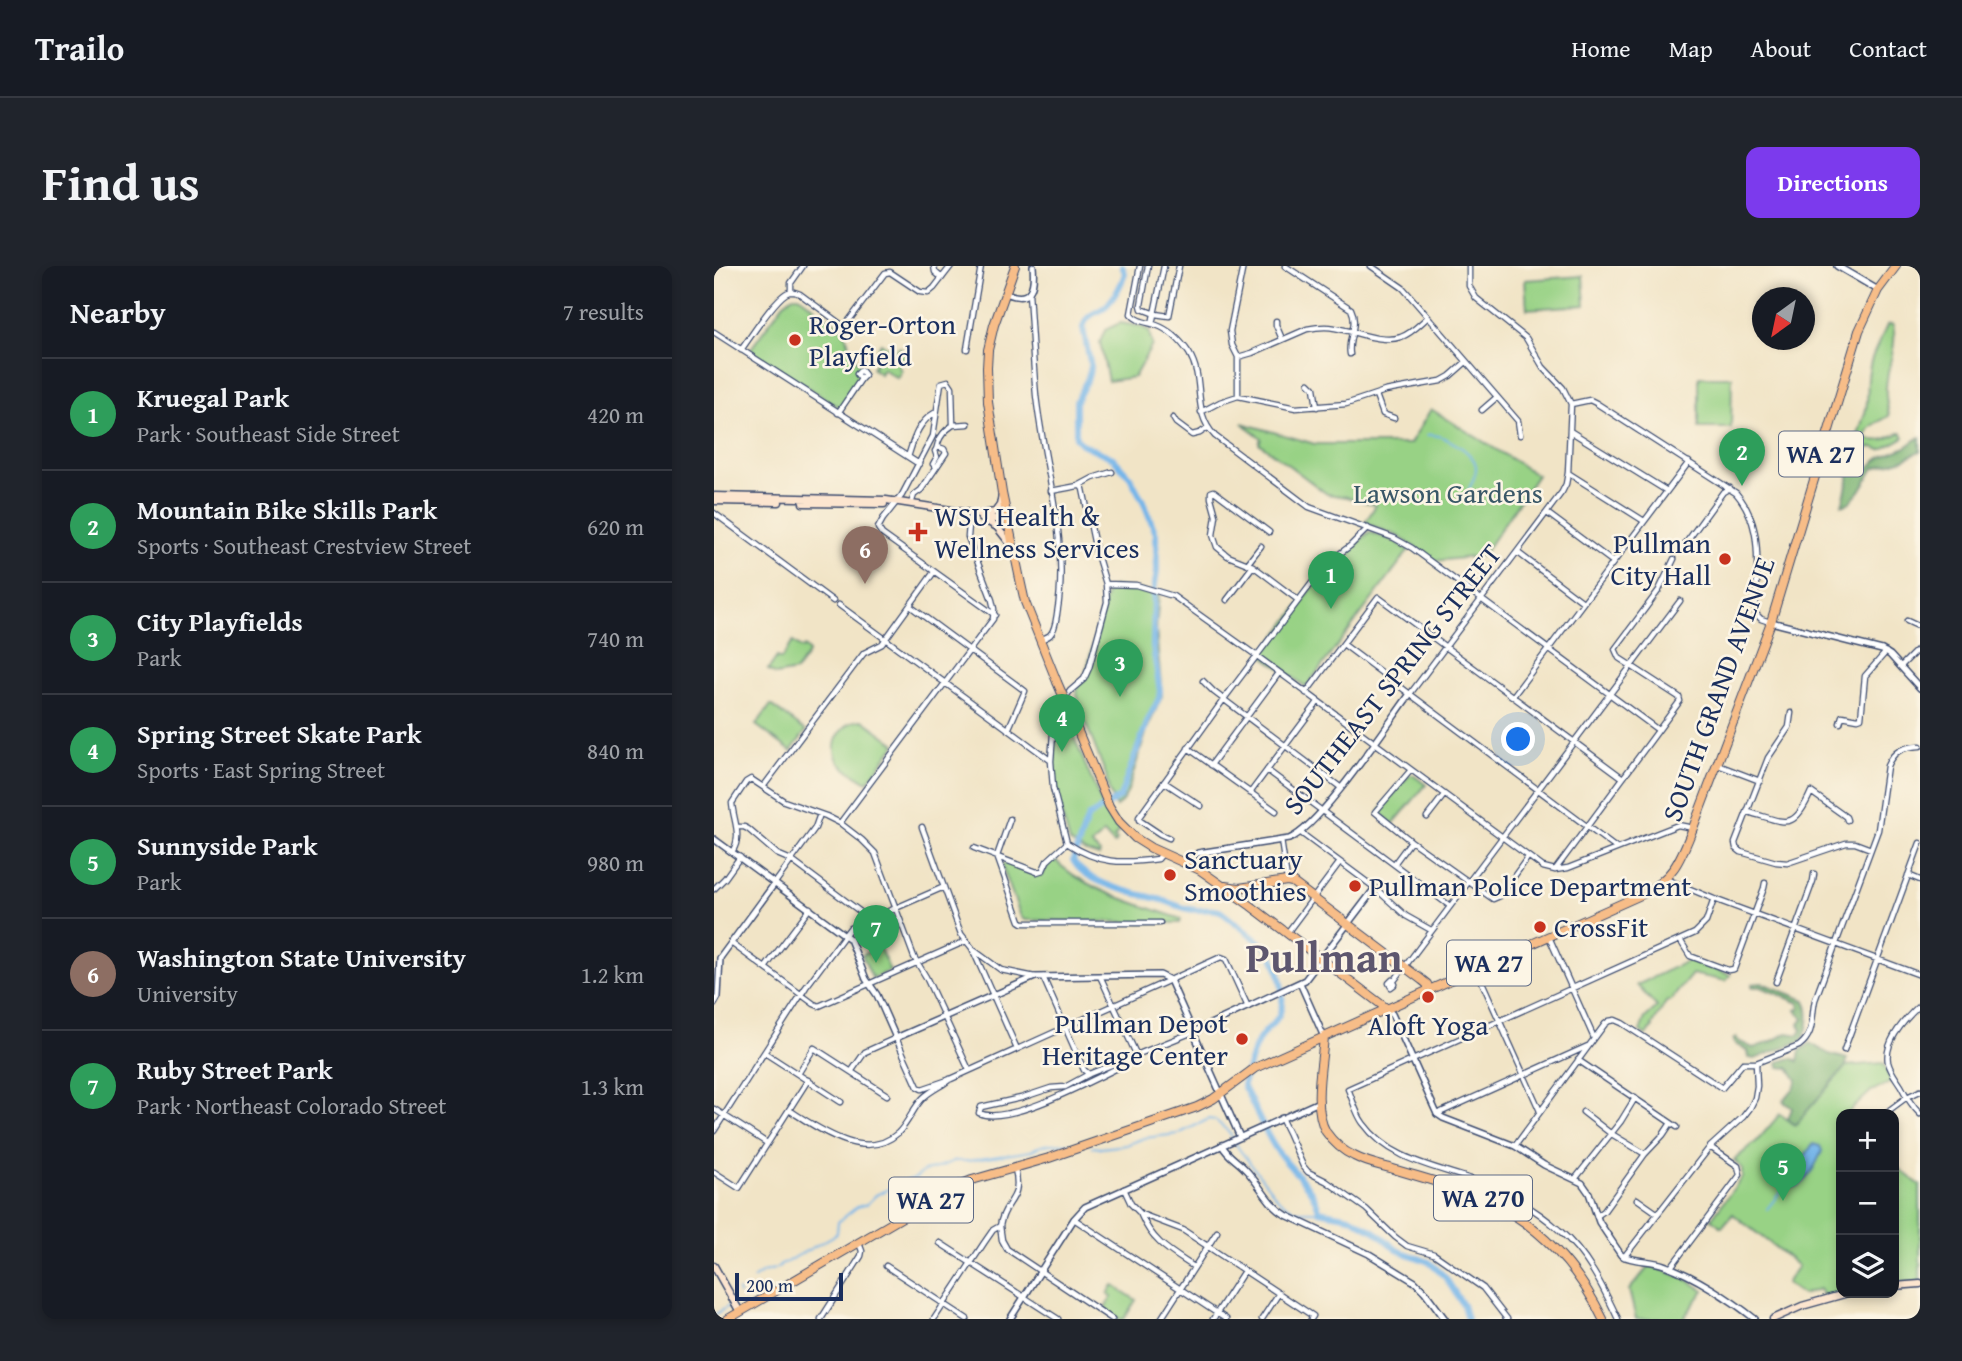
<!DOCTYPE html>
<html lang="en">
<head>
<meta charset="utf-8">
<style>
  :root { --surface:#171b24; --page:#20242c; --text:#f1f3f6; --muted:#9ea1a6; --line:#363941; --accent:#7c3aed }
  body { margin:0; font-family:"Gentium Book Plus",serif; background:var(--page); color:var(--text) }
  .controls { position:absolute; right:21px; bottom:21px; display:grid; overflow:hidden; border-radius:14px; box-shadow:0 4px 10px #0003 }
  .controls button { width:63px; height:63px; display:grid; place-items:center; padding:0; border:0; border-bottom:2px solid var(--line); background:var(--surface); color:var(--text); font:35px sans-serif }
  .compass { position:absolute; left:1038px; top:21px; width:63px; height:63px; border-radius:50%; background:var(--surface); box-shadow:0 4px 10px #0003; rotate:213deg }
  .scale { position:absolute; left:21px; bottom:18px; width:108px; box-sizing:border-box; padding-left:7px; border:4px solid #1b2f5e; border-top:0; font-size:19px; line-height:24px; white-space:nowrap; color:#1b2f5e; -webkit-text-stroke:5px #fcf5e5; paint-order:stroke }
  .you { position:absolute; left:805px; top:474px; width:24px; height:24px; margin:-18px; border:5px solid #fff; border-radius:50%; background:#1a73e8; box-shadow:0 0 0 10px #1a73e833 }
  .badge { display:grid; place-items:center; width:46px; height:46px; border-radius:50%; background:var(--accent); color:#fff; font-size:23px; font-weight:700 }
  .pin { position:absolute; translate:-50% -58px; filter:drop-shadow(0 2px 4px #0008) }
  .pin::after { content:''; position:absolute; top:37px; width:24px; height:21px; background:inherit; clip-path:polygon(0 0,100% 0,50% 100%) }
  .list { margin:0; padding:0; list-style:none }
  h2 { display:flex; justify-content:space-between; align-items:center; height:91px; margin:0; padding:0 28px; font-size:30px }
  h2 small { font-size:23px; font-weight:400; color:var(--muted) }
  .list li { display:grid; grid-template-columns:46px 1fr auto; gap:21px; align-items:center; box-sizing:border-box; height:112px; padding:0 28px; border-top:2px solid var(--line) }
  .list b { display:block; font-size:26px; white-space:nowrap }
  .list p { margin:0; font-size:23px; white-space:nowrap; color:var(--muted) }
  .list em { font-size:23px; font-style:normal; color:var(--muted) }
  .icon { flex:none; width:38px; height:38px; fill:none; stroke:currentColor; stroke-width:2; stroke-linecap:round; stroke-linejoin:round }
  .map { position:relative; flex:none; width:1206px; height:1053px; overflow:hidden; border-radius:14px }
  header { display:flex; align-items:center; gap:42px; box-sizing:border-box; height:98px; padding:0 35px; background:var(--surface); border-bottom:2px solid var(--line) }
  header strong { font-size:33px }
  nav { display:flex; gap:38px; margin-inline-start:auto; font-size:24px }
  .intro { display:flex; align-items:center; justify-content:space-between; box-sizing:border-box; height:168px; padding:0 42px }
  h1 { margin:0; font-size:49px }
  .button { padding:18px 32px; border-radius:14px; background:var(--accent); color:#fff; font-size:24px; font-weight:700 }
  main { display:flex; gap:42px; padding:0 42px }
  aside { flex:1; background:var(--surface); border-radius:14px; box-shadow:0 4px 10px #0003 }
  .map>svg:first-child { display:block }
  .green { fill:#98d285; stroke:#5a8072; stroke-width:2 }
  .forest { fill:#7ab472; stroke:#4a7268; stroke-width:2 }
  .water { fill:#75b5e9; stroke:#4872a4; stroke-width:2 }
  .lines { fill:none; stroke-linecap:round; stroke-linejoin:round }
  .stream { stroke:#75b5e9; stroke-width:2 }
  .river { stroke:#75b5e9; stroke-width:6 }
  .minor-casing { stroke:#3b4a6e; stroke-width:7 }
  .tertiary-casing { stroke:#3b4a6e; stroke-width:8 }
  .secondary-casing { stroke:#3b4a6e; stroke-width:9 }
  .primary-casing { stroke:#3b4a6e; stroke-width:10 }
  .minor { stroke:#fff; stroke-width:4.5 }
  .tertiary { stroke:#fff; stroke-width:5 }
  .secondary { stroke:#fce5cf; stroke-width:6 }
  .primary { stroke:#f7bd88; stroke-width:8 }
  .primary-bridge-casing { stroke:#3b4a6e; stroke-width:10; stroke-linecap:butt }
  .primary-bridge { stroke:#f7bd88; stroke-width:8 }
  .poi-dot { fill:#c8321e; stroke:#fcf5e5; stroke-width:2.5 }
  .labels { text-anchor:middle; stroke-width:5; stroke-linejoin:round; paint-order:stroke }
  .shield { fill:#fcf5e5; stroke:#5e6a86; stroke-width:2 }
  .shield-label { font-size:26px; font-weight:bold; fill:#1b2f5e }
  .poi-label { font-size:28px; fill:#1b2f5e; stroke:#fcf5e5; text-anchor:start }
  .park-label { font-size:28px; fill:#3a5868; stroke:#fcf5e5 }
  .street-label { font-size:28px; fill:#1b2f5e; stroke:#fcf5e5 }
  .town-label { font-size:42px; font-weight:bold; fill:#5d566e; stroke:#fcf5e5 }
</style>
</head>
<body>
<header>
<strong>Trailo</strong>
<nav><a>Home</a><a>Map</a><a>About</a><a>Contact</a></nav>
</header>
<div class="intro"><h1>Find us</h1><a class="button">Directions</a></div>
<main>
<aside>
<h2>Nearby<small>7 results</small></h2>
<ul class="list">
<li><span class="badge" style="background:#2e9e5b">1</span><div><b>Kruegal Park</b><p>Park · Southeast Side Street</p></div><em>420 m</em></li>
<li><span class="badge" style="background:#2e9e5b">2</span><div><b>Mountain Bike Skills Park</b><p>Sports · Southeast Crestview Street</p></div><em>620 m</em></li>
<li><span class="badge" style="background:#2e9e5b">3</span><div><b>City Playfields</b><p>Park</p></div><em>740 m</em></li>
<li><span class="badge" style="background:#2e9e5b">4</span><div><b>Spring Street Skate Park</b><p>Sports · East Spring Street</p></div><em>840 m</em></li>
<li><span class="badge" style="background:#2e9e5b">5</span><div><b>Sunnyside Park</b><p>Park</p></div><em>980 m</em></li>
<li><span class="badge" style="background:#8d6e63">6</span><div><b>Washington State University</b><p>University</p></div><em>1.2 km</em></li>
<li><span class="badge" style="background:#2e9e5b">7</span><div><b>Ruby Street Park</b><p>Park · Northeast Colorado Street</p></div><em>1.3 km</em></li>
</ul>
</aside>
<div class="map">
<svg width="1206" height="1053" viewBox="0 0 1206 1053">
  <rect width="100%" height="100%" fill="#fcf5e5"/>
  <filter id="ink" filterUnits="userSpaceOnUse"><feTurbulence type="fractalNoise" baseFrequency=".0143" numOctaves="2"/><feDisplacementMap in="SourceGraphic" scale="14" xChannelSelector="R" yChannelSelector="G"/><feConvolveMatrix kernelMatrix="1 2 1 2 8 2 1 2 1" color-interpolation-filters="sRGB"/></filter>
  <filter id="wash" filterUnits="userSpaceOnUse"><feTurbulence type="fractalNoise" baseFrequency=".00686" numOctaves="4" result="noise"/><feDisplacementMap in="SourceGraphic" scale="28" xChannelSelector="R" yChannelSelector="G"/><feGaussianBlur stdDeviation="1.57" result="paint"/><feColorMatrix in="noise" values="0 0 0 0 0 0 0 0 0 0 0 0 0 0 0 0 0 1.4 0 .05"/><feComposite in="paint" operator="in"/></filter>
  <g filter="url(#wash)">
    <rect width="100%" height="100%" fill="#f1e4c6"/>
    <path class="green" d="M869,10L871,39L813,43L811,14Z
      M79,30H85L129,63L141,93L152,103L126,142L36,84L69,38Z
      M406,57L426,60L435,65L438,79L420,111L394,115L386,76L391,64Z
      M1177,58L1179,59C1184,80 1173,100 1172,122C1171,132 1174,141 1175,150C1165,156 1153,160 1152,172C1163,178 1175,172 1185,167H1188L1190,171L1167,184L1159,181L1149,183L1146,180H1142C1143,167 1149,156 1152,143C1155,129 1152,113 1156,99C1158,87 1168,72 1173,59Z
      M167,77L181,86L185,81L193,86L184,101L188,104L183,112L169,103L166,108L158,102L167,88L162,85Z
      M985,111H1018L1017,162H985Z
      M717,143L823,209L768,290L721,295L684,270L651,257L662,239L633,231L613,228L545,177L547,172L528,157L601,178H696Z
      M655,266L680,275L695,284L592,421L548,389L617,297L639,282Z
      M400,320L445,328L442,363L448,430L434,461L413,527L409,534L402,541L395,526L392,509L365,440L363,426L365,418L370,413L393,326Z
      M79,376L88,383L90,381L94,385V388L82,405L62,409L54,404L63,391L67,393Z
      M57,439L92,465L77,485L42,459Z
      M348,443L389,541L405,565L400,572L403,574L400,578L390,567L378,579L386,587L385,590L370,585L356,576L346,543L340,506L342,453Z
      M149,454L182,478L153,516C145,510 131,504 125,496C113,477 130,454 149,454Z
      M695,509H699L712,519L679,558L665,546Z
      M339,592C370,625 426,638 467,653L466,657L311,654L307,651L288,600L289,598L292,597L327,610C333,604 333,597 339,592Z
      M165,681L176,705L158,712L148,689Z
      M975,694L1016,709L1012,715L978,708L957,734L952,736L938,760L939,761L932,769L926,765L931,752L943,741L923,719Z
      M1169,797L1178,816L1157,825L1133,848H1127V853L1124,857L1127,860V1026L1109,1030L1105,1023L1088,1029L1072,1017L1084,1000C1063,981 1040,966 1019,948L1008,961L997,953L1028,911V902L1020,894L1043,875L1066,848L1081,859L1098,838H1099L1132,800Z
      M1180,899L1206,919V1016L1180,1017Z
      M936,999L970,1012L990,1024L969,1053H922L915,1024Z
      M399,1019L422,1034L410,1053H405L390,1043L398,1031L394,1028Z"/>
    <path class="forest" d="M1206,171V185L1190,193L1160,202L1146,225L1137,235L1131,239H1128C1134,219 1136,200 1142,180H1146L1149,183L1150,202L1152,205C1166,188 1173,190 1192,181C1197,178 1201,174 1206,171Z
      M1048,717L1091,734C1097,746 1095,765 1087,775L1041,793L1035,792L1034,785L1021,778L1019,774L1022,771L1024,775L1039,782L1056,776L1073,767L1085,769L1088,764L1085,758L1089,753L1082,744L1086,742L1085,737L1047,721H1038V718Z
      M1096,777L1115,788L1133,793L1132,800L1081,859L1074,853L1078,842L1069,835L1080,822L1083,814L1075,802L1065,801L1064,796L1078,792L1084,795L1086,785Z"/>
    <path class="water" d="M1099,878L1106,880L1108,885C1102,898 1085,937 1068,914V912L1071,906L1081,904Z"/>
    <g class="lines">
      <path class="stream" d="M713,169C727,166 763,187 762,202C762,211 756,221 752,229
        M378,881L387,882L412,879L430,872L464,868L495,853L501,854L515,866L525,883L565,934L583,945H605
        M1053,943L1068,924
        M39,1013L49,1006L60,1003L121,969L123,967L124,956L143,941L153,938L162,929L194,914L200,913L210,905L220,903L240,895H253L317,885C329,876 349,877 362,879
        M24,1025L25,1028
        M0,1049L15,1040"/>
      <path class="river" d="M408,0L411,7C408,17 401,30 394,38C384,49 373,45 369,62L377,101L373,114L362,135V172L368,178L399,192L416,211L429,235L442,268L443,305L440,324L439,381L446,425L445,432L434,454L406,531L374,551L359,594C372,619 423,627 448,634C457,637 465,641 474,643C485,646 495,641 506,645L553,682C565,697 574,733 564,751C559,759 551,764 546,772C537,785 534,804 529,819C540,840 549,863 562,883C575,903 601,921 605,945L636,951L662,966L683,984L715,996L731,1011L749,1039L753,1053"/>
    </g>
  </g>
  <g filter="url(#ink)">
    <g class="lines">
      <g class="minor-casing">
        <path id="minor" d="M220,0L221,6L228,12
          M426,0L417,48C423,56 433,56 442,59C456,64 467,75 475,87C492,115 477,145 501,170L595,241L680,272L698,282L944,464
          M434,0L427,39L428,43L441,48L455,50L465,0
          M571,0L637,43C645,59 633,73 636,88
          M657,0L689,22L804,155L806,169
          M77,26V17L89,0
          M315,26C317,60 319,95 322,129C330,202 356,275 343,348C342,355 341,364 336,369C334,371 330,372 327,374
          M562,55V59L568,73
          M438,58L450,0
          M0,66L205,198
          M253,83L267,0
          M27,84C36,72 62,30 75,26C80,25 81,26 86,28L128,59L133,57L171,7L176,6L206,26L214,27L220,22L237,0
          M524,91L538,87L593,63C603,61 612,60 621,62C641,65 668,78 687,71C697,68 706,58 714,51
          M595,117L600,122L603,141
          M662,129L669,148L680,152
          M524,130V91L518,79L516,65L529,0
          M857,138L876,134L882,137L1022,227C1043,252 1044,279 1043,310C1043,323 1041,335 1042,348L1047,353L1056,356
          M768,144L783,131
          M487,146L506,136L524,130L582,142L632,138L671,125L727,115L736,110L752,96
          M124,147L147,113L143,108L147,104L151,109L147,113
          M459,152L462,157L478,169L486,167L493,162
          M254,158L239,159L238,121L234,115L227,117L219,170L188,229L169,253L164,262L168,268L281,349
          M856,165L953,225
          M194,191C200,172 204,156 222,146
          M222,200L219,198L223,191L221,185C223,183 223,180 224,177C226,170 233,163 239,159
          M854,207L930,255
          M337,225L364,220L379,212L398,206
          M197,238L200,229L207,224L232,187L230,183L224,181
          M0,247L119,335
          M833,247L899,296
          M555,266L500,225L497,226V232L502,250L499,269L503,281L514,290L539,300L584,334
          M969,281L1009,226L1016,222
          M803,286L869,336
          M534,297L547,280
          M392,318L422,319L459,330L543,390L829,601L841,604L854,602L964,559L979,562
          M513,334L539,300
          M125,339L336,494
          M196,340L311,425L294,464
          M1193,355L1206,361
          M629,378L902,582
          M1187,400L1206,381
          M489,415L500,426L626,521
          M592,427L664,331L909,512
          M696,428L848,226L852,218L854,207L857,138L849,122L829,101L812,72L762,32L755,20V0
          M799,430L975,196
          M1077,447L1075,461L1054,492L1021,577L1022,582L1027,586L1062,596L1073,597L1132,577H1141L1157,583
          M1126,457L1128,450L1144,453L1147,452L1151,410L1172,386
          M474,482L562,545
          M497,499L565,407
          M1004,499L1046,515
          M553,504L736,640
          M697,504L661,546L697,575L779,633L786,630L814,591
          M450,516L487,540
          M49,521L150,387L168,378L220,306
          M536,527L604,436
          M1034,546C1071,556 1079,567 1097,526L1132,551L1133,554
          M713,551L730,529
          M296,553L283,590L306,655L309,657H446
          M126,557L279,353L280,343L278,334L254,271L256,247
          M23,561H30L34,563L63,588L77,594L156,653
          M208,561L247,668L258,682L303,783
          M587,567L661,622L692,650L717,664
          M455,572L446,568L425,554V551L510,433L613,297L636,280L654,262
          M567,574L573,614
          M353,577L339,522L337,495L340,453L344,442L356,425L370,413L375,402L393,336L392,318L382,285L369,223L367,220H364
          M353,577C385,598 407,598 444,593L448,588
          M260,582L323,606L329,604L333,595L353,577
          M18,586C29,570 19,554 18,537L32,516L37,513L70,535L112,550L126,557L148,574L161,587L200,691L212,711L255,804
          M680,598L697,575
          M841,604L966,435L965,431L905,392L901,383L945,324L960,293
          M1194,609L1206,614
          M952,613L1000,633L1206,709
          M61,617L101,562L106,548
          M0,623L11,612L26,591
          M573,667L626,596
          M835,671L880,772
          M966,674L976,690L1014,704L1020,703L1050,622L1051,617
          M17,677L100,738L105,740L252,675
          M261,685L287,704L321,711
          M51,702L96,642
          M764,707L826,845
          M386,710L423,790
          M329,711L370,804L375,808
          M678,714L681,718L677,721L675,717Z
          M680,715L966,335
          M1062,716L1099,615L1100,608
          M1206,739C1192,752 1170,775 1174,796C1176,805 1182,812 1187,820C1192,830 1198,840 1206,848
          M1130,784L1206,577
          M51,787L127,836
          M423,790L418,795C387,809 296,861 265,847L267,841L307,832L337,822L351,821L375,808L479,766
          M864,794L963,861
          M137,806L151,786L182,772L204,821L208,823L237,813L507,691L512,693L534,741
          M84,808L100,782L173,829
          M0,843L53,877
          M75,844C104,862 151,897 184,867C195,856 199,842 209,832C217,824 228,820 236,813
          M869,846L896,867L931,888
          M723,848L874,780
          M1170,848L1193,831L1206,825
          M567,852L575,868L589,900L594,906L612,915L652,943L681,971L693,980L720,988L769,1022L793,1053
          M0,865L92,721L136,662L230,621
          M801,880L891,758L895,755L901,754L908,757L1008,822L1029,797H1042L1085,780C1101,768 1097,752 1101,734L1164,564L1173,500C1180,484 1189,481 1206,480
          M0,906L25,922L94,814
          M861,913L907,855L921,832
          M410,923L417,938L427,948L469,964L599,1050L597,1053
          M923,933L943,947
          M427,949C439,977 456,985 480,1001
          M883,950L890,945L931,888L949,869L957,857
          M360,953L512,1053
          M286,960L288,974L293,983L398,1053
          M226,977L344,1053
          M910,991L996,881L1029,851L1036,842L1041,832L1043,820L1042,797
          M172,1000L253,1053
          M957,1001L1026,909L1024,900L996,881
          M107,1053L147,990L148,985L145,977
          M220,1053L270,977L279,964L286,960C290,933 309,936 301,903
          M447,1053L503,966
          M499,1053L530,1005
          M548,1053L565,1027
          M904,1053C889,1021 873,988 845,964C821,942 788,924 757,913C718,900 675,893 649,857C642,848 639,834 634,823L981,667L992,656L1000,633"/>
      </g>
      <g class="tertiary-casing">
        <path id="tertiary" d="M1123,0L1164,24
          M292,27C317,38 321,21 319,0
          M1057,356L1168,384L1176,389L1206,422
          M0,573L136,673L152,713L163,729L182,772L321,711L446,709L456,714L526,871
          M471,596L484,587L575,573C606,561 673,459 696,428
          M586,717L610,771
          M0,738L4,731L6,692L61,617
          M672,742L678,748L723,848L729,852L801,880L830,899L868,917L875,927L885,956L907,989C920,996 937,994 950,999C981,1010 1016,1033 1041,1053
          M479,766L591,714L661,622
          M508,879C513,890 523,894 531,903C546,918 553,938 572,949L655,988L701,1016L711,1026L731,1053
          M296,1053L360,953L371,941L605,836"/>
      </g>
      <g class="secondary-casing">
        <path id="secondary" d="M0,230L172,234L256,247L282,253L293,254
          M0,235L65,236
          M89,237L170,238
          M269,248L281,246L286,239L288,229
          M267,252L283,261L297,279
          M0,1000L26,1046
          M1180,1020L1206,1018
          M1059,1053L1088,1040L1134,1027"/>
      </g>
      <g class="primary-casing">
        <path id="primary" d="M301,0L280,59L274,84L273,102L274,136L288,227L307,318L311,336L343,416
          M353,439L395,540L405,556L421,572L437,582L486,604L537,640L672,742
          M511,620L525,622L573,615L578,616L708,714L713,718L715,724
          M610,771C608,798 598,842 612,866C619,876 629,885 640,890C651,896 664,899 676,902C708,912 742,920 772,934C825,958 864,1001 889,1053
          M14,1053L238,922L258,914L335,892L483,841L499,833L541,802L929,628C961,610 966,594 979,562L1057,356L1145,65L1164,24L1182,0"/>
      </g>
      <use href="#minor" class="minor"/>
      <use href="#tertiary" class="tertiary"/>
      <use href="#secondary" class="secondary"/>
      <use href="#primary" class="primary"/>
      <g class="primary-bridge-casing">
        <path id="primary-bridge" d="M343,416L353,439"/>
      </g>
      <use href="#primary-bridge" class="primary-bridge"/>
    </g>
  </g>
  <g class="poi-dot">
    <circle cx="81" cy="74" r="7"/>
    <path d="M200.5 255.5h7v7h7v7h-7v7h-7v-7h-7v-7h7z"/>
    <circle cx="1011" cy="293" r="7"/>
    <circle cx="456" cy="609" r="7"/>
    <circle cx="641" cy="620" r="7"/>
    <circle cx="826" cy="661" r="7"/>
    <circle cx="714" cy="731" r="7"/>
    <circle cx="528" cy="773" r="7"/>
  </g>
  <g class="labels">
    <g class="shield">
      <rect x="1065" y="165.5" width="84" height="45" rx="5"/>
      <rect x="733" y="674.5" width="84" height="45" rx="5"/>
      <rect x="720" y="909.5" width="98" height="45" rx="5"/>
      <rect x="175" y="911.5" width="84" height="45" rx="5"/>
    </g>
    <g class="shield-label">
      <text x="1107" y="197">WA 27</text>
      <text x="775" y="706">WA 27</text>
      <text x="769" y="941">WA 270</text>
      <text x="217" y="943">WA 27</text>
    </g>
    <g class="poi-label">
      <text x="95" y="68">Roger-Orton<tspan x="95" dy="32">Playfield</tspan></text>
      <text x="220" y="260">WSU Health &amp;<tspan x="220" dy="32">Wellness Services</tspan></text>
      <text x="997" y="287" text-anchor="end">Pullman<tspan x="997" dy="32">City Hall</tspan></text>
      <text x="470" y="603">Sanctuary<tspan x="470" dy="32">Smoothies</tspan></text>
      <text x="655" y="630">Pullman Police Department</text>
      <text x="840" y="671">CrossFit</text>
      <text x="514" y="767" text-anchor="end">Pullman Depot<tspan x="514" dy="32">Heritage Center</tspan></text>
      <text x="714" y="769" text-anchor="middle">Aloft Yoga</text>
    </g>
    <g class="park-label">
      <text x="734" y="237">Lawson Gardens</text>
    </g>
    <g class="street-label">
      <text transform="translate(678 413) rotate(-52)" y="10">SOUTHEAST SPRING STREET</text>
      <text transform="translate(1004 423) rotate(-70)" y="10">SOUTH GRAND AVENUE</text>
    </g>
    <g class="town-label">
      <text x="610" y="706">Pullman</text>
    </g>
  </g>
</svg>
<div class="controls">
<button>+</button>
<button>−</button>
<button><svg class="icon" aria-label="layers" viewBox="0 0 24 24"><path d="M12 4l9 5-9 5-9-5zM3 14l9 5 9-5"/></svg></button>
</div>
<svg class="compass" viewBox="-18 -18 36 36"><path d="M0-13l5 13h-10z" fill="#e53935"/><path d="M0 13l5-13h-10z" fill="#9ea1a6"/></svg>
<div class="scale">200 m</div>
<div class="you"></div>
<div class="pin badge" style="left:617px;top:343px;background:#2e9e5b">1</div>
<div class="pin badge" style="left:1028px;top:220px;background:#2e9e5b">2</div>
<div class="pin badge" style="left:406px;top:431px;background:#2e9e5b">3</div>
<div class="pin badge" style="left:348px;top:486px;background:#2e9e5b">4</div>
<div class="pin badge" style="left:1069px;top:935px;background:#2e9e5b">5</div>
<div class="pin badge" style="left:151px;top:318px;background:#8d6e63">6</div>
<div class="pin badge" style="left:162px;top:697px;background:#2e9e5b">7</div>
</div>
</main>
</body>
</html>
